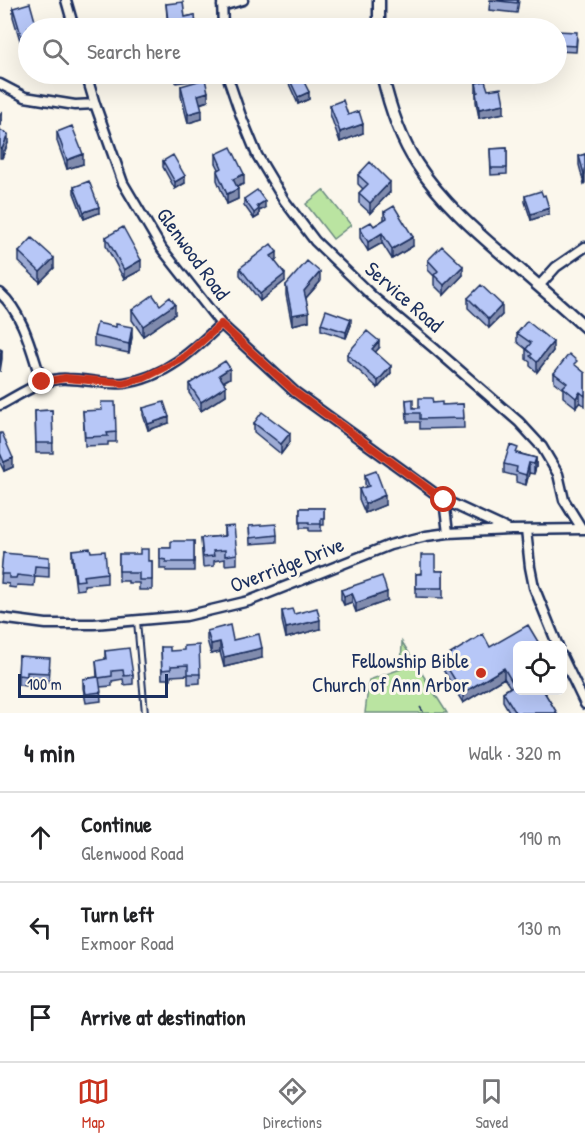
<!DOCTYPE html>
<html lang="en">
<head>
<meta charset="utf-8">
<style>
  :root { --surface:#fff; --page:#f6f6f6; --text:#202124; --muted:#757577; --line:#e0e0e0; --accent:#c8321e }
  body { margin:0; font-family:"Patrick Hand",sans-serif; background:var(--page); color:var(--text) }
  .controls { position:absolute; right:18px; bottom:18px; display:grid; overflow:hidden; border-radius:9px; box-shadow:0 6px 24px #0002 }
  .controls button { width:54px; height:54px; display:grid; place-items:center; padding:0; border:0; border-bottom:2px solid var(--line); background:var(--surface); color:var(--text); font:30px sans-serif }
  .scale { position:absolute; left:18px; bottom:15px; width:150px; box-sizing:border-box; padding-left:6px; border:3px solid #1b2f5e; border-top:0; font-size:16px; line-height:21px; white-space:nowrap; color:#1b2f5e; -webkit-text-stroke:4px #fbf7ec; paint-order:stroke }
  .stop { position:absolute; width:18px; height:18px; margin:-14px; border:4px solid #c8321e; border-radius:50%; background:#fff }
  .stop.end { background:#c8321e; border-color:#fff; box-shadow:0 2px 6px #0008 }
  .list { margin:0; padding:0; list-style:none }
  h2 { display:flex; justify-content:space-between; align-items:center; height:78px; margin:0; padding:0 24px; font-size:26px }
  h2 small { font-size:20px; font-weight:400; color:var(--muted) }
  .list li { display:grid; grid-template-columns:39px 1fr auto; gap:18px; align-items:center; box-sizing:border-box; height:90px; padding:0 24px; border-top:2px solid var(--line) }
  .list b { display:block; font-size:22px; white-space:nowrap }
  .list p { margin:0; font-size:20px; white-space:nowrap; color:var(--muted) }
  .list em { font-size:20px; font-style:normal; color:var(--muted) }
  .icon { flex:none; width:33px; height:33px; fill:none; stroke:currentColor; stroke-width:2; stroke-linecap:round; stroke-linejoin:round }
  .map { position:relative; flex:none; width:585px; height:713px; overflow:hidden }
  .search { position:absolute; background:var(--surface); box-shadow:0 6px 24px #0002; left:18px; right:18px; top:18px; height:66px; display:flex; align-items:center; gap:15px; box-sizing:border-box; padding:0 21px; border-radius:33px; color:var(--muted); font-size:22px }
  .sheet { height:348px; background:var(--surface) }
  nav { display:flex; justify-content:space-around; align-items:center; box-sizing:border-box; height:84px; border-top:2px solid var(--line); background:var(--surface); font-size:16px; color:var(--muted) }
  nav a { display:grid; justify-items:center; gap:3px }
  nav .on { color:var(--accent) }
  .map>svg:first-child { display:block }
  .green { fill:#bae4a1; stroke:#6a8a80; stroke-width:1.5 }
  .lines { fill:none; stroke-linecap:round; stroke-linejoin:round }
  .service-casing { stroke:#1b2f5e; stroke-width:8 }
  .minor-casing { stroke:#1b2f5e; stroke-width:13 }
  .tertiary-casing { stroke:#1b2f5e; stroke-width:15 }
  .path { stroke:#1b2f5e; stroke-width:1.5; stroke-dasharray:6 4.5; stroke-linecap:butt }
  .service { stroke:#fbf7ec; stroke-width:4 }
  .minor { stroke:#fbf7ec; stroke-width:8 }
  .tertiary { stroke:#fbf7ec; stroke-width:10 }
  .wall { fill:#9dabd4; stroke:#1b2f5e; stroke-width:1.5 }
  .shaded-wall { fill:#808bad; stroke:#1b2f5e; stroke-width:1.5 }
  .building { fill:#b7c7f7; stroke:#1b2f5e; stroke-width:1.5 }
  .route { stroke:#c8321e; stroke-width:8 }
  .poi-dot { fill:#c8321e; stroke:#fbf7ec; stroke-width:2 }
  .labels { text-anchor:middle; stroke-width:6; stroke-linejoin:round; paint-order:stroke }
  .street-label { font-size:21px; fill:#1b2f5e; stroke:#fbf7ec }
  .poi-label { font-size:21px; fill:#1b2f5e; stroke:#fbf7ec; text-anchor:end }
</style>
</head>
<body>
<div class="map">
<svg width="585" height="713" viewBox="0 0 585 713">
  <rect width="100%" height="100%" fill="#fbf7ec"/>
  <filter id="ink" filterUnits="userSpaceOnUse"><feTurbulence type="fractalNoise" baseFrequency=".0167" numOctaves="2"/><feDisplacementMap in="SourceGraphic" scale="12" xChannelSelector="R" yChannelSelector="G"/><feConvolveMatrix kernelMatrix="1 2 1 2 8 2 1 2 1" color-interpolation-filters="sRGB"/></filter>
  <g filter="url(#ink)">
    <path class="green" d="M323,190L351,225L333,239L306,204Z
      M402,642L447,713H365L369,680L401,669Z"/>
    <g class="lines">
      <g class="service-casing">
        <path id="service" d="M137,621L145,713"/>
      </g>
      <g class="minor-casing">
        <path id="minor" d="M66,0L74,28
          M222,0L223,28
          M222,6L243,0
          M86,74L95,104L123,183L162,249L221,324L295,392L444,500L509,530
          M228,74L229,81L241,116L257,155L284,200L315,241L372,296L435,349L519,422L542,447L558,474L564,500L582,529
          M0,84L25,97L75,105L95,104
          M539,286L556,267L585,247
          M0,293C24,314 32,353 42,383
          M0,405C21,394 44,377 68,379C86,379 106,385 124,383C164,378 194,350 221,324
          M444,500L448,533
          M526,530L530,567L534,587L558,646
          M0,618L46,624H94L186,616L249,601L390,545L426,536L448,533L509,530L585,529
          M562,656L585,704"/>
      </g>
      <g class="tertiary-casing">
        <path id="tertiary" d="M379,28V0
          M382,74C389,104 399,137 417,164C441,201 475,231 509,260C534,282 560,304 585,327"/>
      </g>
      <path class="path" d="M420,707L424,713"/>
      <use href="#service" class="service"/>
      <use href="#minor" class="minor"/>
      <use href="#tertiary" class="tertiary"/>
    </g>
    <path class="wall" d="M490,0H519L517,13L489,10Z
      M166,4L185,17L195,15L196,28H168Z
      M13,8L28,28V45L22,47L13,17Z
      M556,31L577,39L576,52L556,51Z
      M174,74H190V81L176,83Z
      M285,74H300L309,99L298,104L285,75Z
      M447,74H468L447,76Z
      M476,83L504,113L479,118L476,102Z
      M181,86L208,101L200,104L202,119L188,123L181,96Z
      M330,105L348,115L363,133L340,142L330,114Z
      M0,130L8,143L2,158H0Z
      M57,132L83,164L67,169L57,141Z
      M507,148V174L491,175L490,149Z
      M216,154L244,184L237,187L238,199L227,204L217,180V171L219,169L216,163Z
      M585,154L584,184L579,165V156Z
      M163,161L185,183L175,189L163,167Z
      M358,175L390,192L370,213L359,203V193L363,189L358,184Z
      M74,187L99,213L84,219L74,193Z
      M525,196L549,214L531,220L525,202Z
      M244,199L265,208L259,211V216L254,219L244,205Z
      M384,212L413,246L392,259L382,243L368,251L360,238V228L374,226L384,220Z
      M106,237L141,270L124,279L106,246Z
      M19,252L54,268L40,282L19,262Z
      M277,259L274,260L285,281L260,301L240,275V268Z
      M428,260L463,275L444,295L434,285V276L428,270Z
      M320,282L306,298L309,321L292,325L286,295V285Z
      M468,298L502,315L489,328L468,308Z
      M160,305L175,314L143,336L132,320V310Z
      M321,324L351,325L346,338L321,330Z
      M116,327L132,337L129,353L94,346V336Z
      M517,333L553,351L537,372L530,366V362L526,359V349L517,342Z
      M379,348L375,352L391,373L378,388L347,360V354Z
      M577,367L585,373V406L580,402L576,407L563,397V389L554,382V373Z
      M230,378L224,382L226,395L201,411L189,393V384Z
      M406,400L413,408H419L433,403L442,405L463,404L464,428L420,429V422H407Z
      M143,408L169,423L148,430L143,415Z
      M52,410L53,453H36L35,411Z
      M83,411L116,432V442H108V445L85,446Z
      M254,423L290,442L281,454L254,432Z
      M0,433L13,467L4,471L0,463Z
      M518,453L536,458V467L534,474L529,473L526,485L516,482V476L504,473V464Z
      M365,475L385,505L365,513L359,499V489L366,487L365,484Z
      M300,508H324V525H321V531H309V528H300Z
      M249,526L277,535V542L250,544Z
      M224,527L237,554V564L225,565V559L214,561V566L203,567L201,538L224,536Z
      M194,541V571H166V569H160V548H171Z
      M72,550L91,552L107,573V583L84,585V589L76,590L72,559Z
      M3,553L49,566V577L35,576L34,586L17,585L16,588L9,587V584L1,583Z
      M119,554L148,561H152V590H139V583H128V581H119Z
      M435,571H443V598L416,597V574Z
      M341,590L387,601L356,612L352,602L344,605L341,599Z
      M282,611L294,614L320,629L286,638L282,621Z
      M207,631L233,640L262,658L224,667L220,652L211,654L207,640Z
      M518,645L546,690V695L557,713H510L503,701V692L510,687L504,678L463,703L442,668V659L490,647Z
      M161,647L170,651L200,674V683L188,684V675L171,676V679H162Z
      M105,651L133,675V684L124,685L123,679L112,681V686L100,687L101,701L86,703L83,688V679L97,677L96,661L105,660Z
      M19,656L50,668L49,683L27,681V686L18,685Z"/>
    <path class="shaded-wall" d="M28,36V45L22,47V38Z
      M208,92V101L198,104V95Z
      M309,92V99L298,104V97Z
      M504,104V113L479,118V109Z
      M202,110V119L188,123V114Z
      M2,111V120L0,126V116Z
      M363,124V133L340,142V132Z
      M8,134V143L2,158V149Z
      M83,154V164L67,169V160Z
      M244,174V184L233,188V179Z
      M584,174H585V183L584,184Z
      M185,176V183L175,189V182Z
      M390,182V192L370,213V203Z
      M238,189V199L227,204V194Z
      M265,201V208L259,211V216L254,219V213L257,206Z
      M99,207V213L84,219V212Z
      M549,208V214L531,220V214Z
      M382,233V243L368,251V242Z
      M413,237V246L392,259V249Z
      M277,252V259L271,263V256Z
      M54,258V268L40,282V272Z
      M141,260V270L124,279V270Z
      M463,266V275L444,295V285Z
      M320,272V282L304,300V291Z
      M285,274V281L260,301V294Z
      M175,304V314L143,336V326Z
      M502,305V315L489,328V319Z
      M309,312V321L292,325V315Z
      M351,319V325L346,338V332Z
      M132,327V337L129,353V344Z
      M379,341V348L372,356V349Z
      M553,342V351L537,372V362Z
      M2,350V359L0,372V362Z
      M391,366V373L378,388V381Z
      M230,368V378L219,384V375Z
      M226,386V395L201,411V402Z
      M580,392V402L576,407V398Z
      M169,417V423L148,430V424Z
      M290,433V442L281,454V444Z
      M13,458V467L4,471V462Z
      M536,458V467L534,474V464Z
      M529,463V473L526,485V475Z
      M385,495V505L365,513V504Z
      M387,592V601L356,612V603Z
      M352,593V602L344,605V596Z
      M320,620V629L286,638V628Z
      M220,642V652L211,654V644Z
      M262,648V658L224,667V657Z
      M504,668V678L463,703V693Z"/>
    <path class="building" d="M490,0H518L517,3Z
      M183,2L185,17L195,15L196,28H179L178,20L168,21L166,4Z
      M30,3L37,28H28V36L22,38L13,8Z
      M289,21L290,28H272L271,24Z
      M556,31L577,32L576,46L556,45Z
      M287,74H300L309,92L298,97Z
      M205,79L208,92L198,95L202,110L188,114L181,86Z
      M485,81L488,90L501,88L504,104L479,109L476,93L478,92L476,83Z
      M343,100L348,115L359,111L363,124L340,132L330,105Z
      M72,126L83,154L67,160L57,132Z
      M0,130L8,134L2,149L0,148Z
      M231,147L244,174L233,179L238,189L227,194L217,171L222,168L216,154Z
      M507,148V168H491L490,149Z
      M585,154V174H584L579,156Z
      M173,155L185,176L175,182L163,161Z
      M370,162L390,182L370,203L359,193L368,184L358,175Z
      M89,181L99,207L84,212L74,187Z
      M257,190L265,201L257,206L259,209L254,213L244,199Z
      M541,191L543,196L545,195L549,208L531,214L525,196Z
      M394,206L413,237L392,249L382,233L368,242L360,228L371,222L374,226L387,218L384,212Z
      M123,227L141,260L124,270L106,237Z
      M32,238L54,258L40,272L19,252Z
      M271,244L277,252L271,256L285,274L260,294L240,268Z
      M442,246L463,266L444,285L434,275L438,271L428,260Z
      M307,261L320,272L304,291L309,312L292,315L286,285Z
      M481,285L502,305L489,319L468,298Z
      M153,295L160,305L170,297L175,304L143,326L132,310Z
      M326,310L351,319L346,332L321,324Z
      M527,321L553,342L537,362L530,356L532,354L526,349L531,343L517,333Z
      M97,323L116,327V324L132,327L129,344L94,336Z
      M367,331L379,341L372,349L391,366L378,381L347,354Z
      M0,349L2,350L0,362Z
      M569,354L577,361L574,364L585,373V396L580,392L576,398L563,387L567,383L554,373Z
      M225,361L230,368L219,375L226,386L201,402L189,384Z
      M419,398H432L433,403L442,402V405L463,404L464,418L420,419V413H407L406,400L413,399V408H419Z
      M101,402H115L116,432L107,433L108,436L85,437L83,411L102,410Z
      M164,402L169,417L148,424L143,408Z
      M52,410L53,443H36L35,411Z
      M262,412L290,433L281,444L254,423Z
      M0,433H2L13,458L4,462L0,453Z
      M510,445L518,448L516,453L536,458L534,464L529,463L526,475L516,472L517,467L504,464Z
      M376,471L385,495L365,504L359,489L369,486L365,475Z
      M300,508H324V518H321V524H309V522H300Z
      M276,524L277,535L250,538L249,526Z
      M234,526L237,554L225,556V550L213,551L214,556L203,557L201,538L225,536L224,527Z
      M171,541H194V562H166V560L160,559V548H171Z
      M90,548L91,552L105,551L107,573L83,576L84,580L76,581L72,550Z
      M140,549H148V561H152V580H139V573H128V571H119V554H140Z
      M3,553L49,557V567L35,566L34,577L17,575L16,578H9V574H1Z
      M421,555H435V571H443V588H416V574H421Z
      M382,576L387,592L356,603L352,593L344,596L341,590Z
      M317,608L320,620L286,628L282,611L292,609L294,614Z
      M230,625L233,640L259,634L262,648L224,657L220,642L211,644L207,631Z
      M528,625L540,645H518V690H543L557,713H516L503,692L514,685L504,668L463,693L442,659L483,634L490,647Z
      M199,645L200,674H188V665L171,666V669L162,670L161,647H170V651L184,650V646Z
      M129,648L133,675L124,676L123,670L112,671V676L99,678L101,692L86,694L83,679L98,677L96,661L106,659L105,651Z
      M19,656L50,658L49,673L27,672V676L18,675Z"/>
  </g>
  <g class="lines" filter="url(#ink)">
    <path class="route" d="M42,382L65,378L123,383L144,378L182,359L221,324L295,392L444,500"/>
  </g>
  <circle class="poi-dot" cx="481" cy="673" r="6"/>
  <g class="labels">
    <g class="street-label">
      <text transform="translate(193 254) rotate(54)" y="7">Glenwood Road</text>
      <text transform="translate(404 297) rotate(41)" y="7">Service Road</text>
      <text transform="translate(287 565) rotate(-21)" y="7">Overridge Drive</text>
    </g>
    <g class="poi-label">
      <text x="469" y="668">Fellowship Bible<tspan x="469" dy="24">Church of Ann Arbor</tspan></text>
    </g>
  </g>
</svg>
<div class="controls">
<button><svg class="icon" aria-label="locate" viewBox="0 0 24 24"><circle cx="12" cy="12" r="6"/><path d="M12 2v4M12 18v4M2 12h4M18 12h4"/></svg></button>
</div>
<div class="scale">100 m</div>
<div class="stop" style="left:444px;top:500px"></div>
<div class="stop end" style="left:42px;top:382px"></div>
<div class="search"><svg class="icon" aria-label="search" viewBox="0 0 24 24"><circle cx="10" cy="10" r="6"/><path d="M15 15l6 6"/></svg>Search here</div>
</div>
<section class="sheet">
<h2>4 min<small>Walk · 320 m</small></h2>
<ul class="list">
<li><svg class="icon" aria-label="ahead" viewBox="0 0 24 24"><path d="M12 20V5M6 11l6-6 6 6"/></svg><div><b>Continue</b><p>Glenwood Road</p></div><em>190 m</em></li>
<li><svg class="icon" aria-label="left" viewBox="0 0 24 24"><path d="M17 20v-9H6M10 6l-5 5 5 5"/></svg><div><b>Turn left</b><p>Exmoor Road</p></div><em>130 m</em></li>
<li><svg class="icon" aria-label="arrive" viewBox="0 0 24 24"><path d="M6 21V4h12l-3 4 3 4H6"/></svg><div><b>Arrive at destination</b></div></li>
</ul>
</section>
<nav>
<a class="on"><svg class="icon" aria-label="map" viewBox="0 0 24 24"><path d="M3 6l6-2 6 2 6-2v14l-6 2-6-2-6 2zM9 4v14M15 6v14"/></svg>Map</a>
<a><svg class="icon" aria-label="directions" viewBox="0 0 24 24"><path d="M12 3l9 9-9 9-9-9zM9 14v-3h6M13 9l2 2-2 2"/></svg>Directions</a>
<a><svg class="icon" aria-label="saved" viewBox="0 0 24 24"><path d="M7 4h10v16l-5-4-5 4z"/></svg>Saved</a>
</nav>
</body>
</html>
